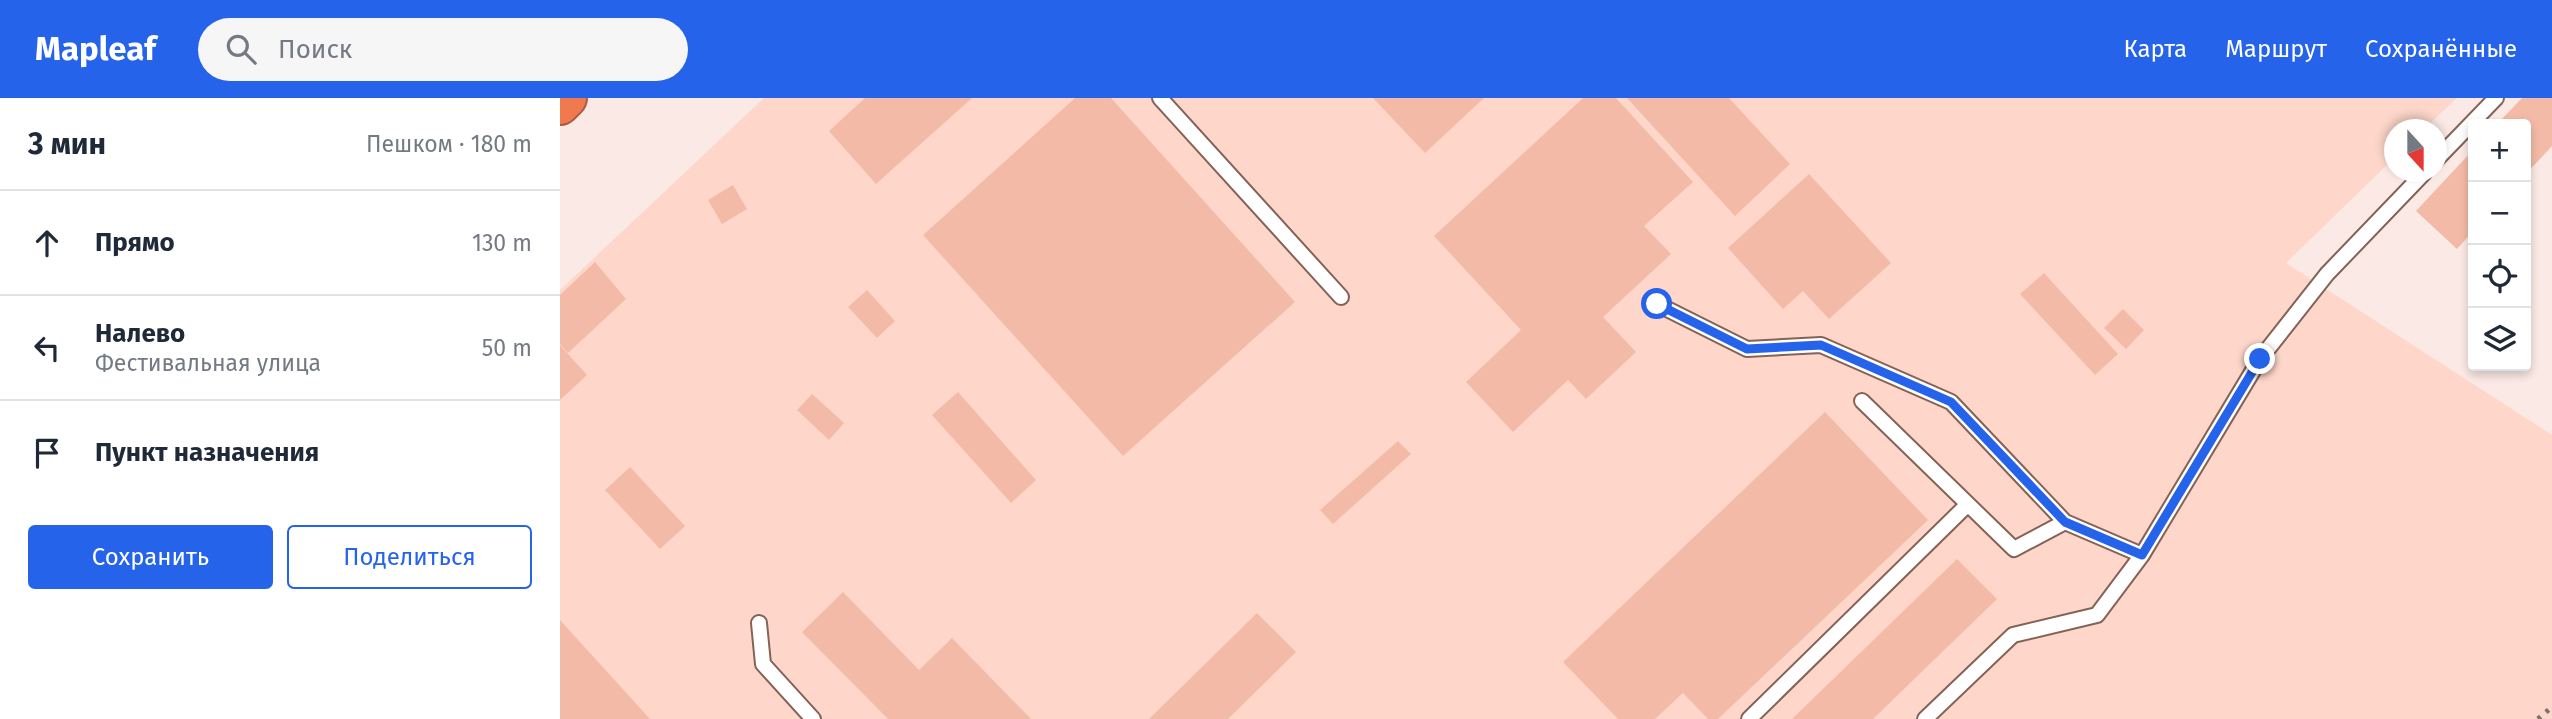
<!DOCTYPE html>
<html lang="ru">
<head>
<meta charset="utf-8">
<style>
  :root { --surface:#fff; --page:#f6f6f7; --text:#1f2937; --muted:#747a83; --line:#e0e1e3; --accent:#2563eb }
  body { margin:0; font-family:"Fira Sans",sans-serif; background:var(--page); color:var(--text) }
  .controls { position:absolute; right:21px; top:21px; display:grid; overflow:hidden; border-radius:7px; box-shadow:0 4px 10px #0003 }
  .controls button { width:63px; height:63px; display:grid; place-items:center; padding:0; border:0; border-bottom:2px solid var(--line); background:var(--surface); color:var(--text); font:35px sans-serif }
  .compass { position:absolute; left:1824px; top:21px; width:63px; height:63px; border-radius:50%; background:var(--surface); box-shadow:0 4px 10px #0003; rotate:159deg }
  .stop { position:absolute; width:21px; height:21px; margin:-16px; border:5px solid #2563eb; border-radius:50%; background:#fff }
  .stop.end { background:#2563eb; border-color:#fff; box-shadow:0 2px 7px #0008 }
  .list { margin:0; padding:0; list-style:none }
  h2 { display:flex; justify-content:space-between; align-items:center; height:91px; margin:0; padding:0 28px; font-size:30px }
  h2 small { font-size:23px; font-weight:400; color:var(--muted) }
  .list li { display:grid; grid-template-columns:46px 1fr auto; gap:21px; align-items:center; box-sizing:border-box; height:105px; padding:0 28px; border-top:2px solid var(--line) }
  .list b { display:block; font-size:26px; white-space:nowrap }
  .list p { margin:0; font-size:23px; white-space:nowrap; color:var(--muted) }
  .list em { font-size:23px; font-style:normal; color:var(--muted) }
  .actions { display:flex; gap:14px; padding:21px 28px }
  .actions a { flex:1; padding:16px 0; border:2px solid var(--accent); border-radius:7px; text-align:center; font-size:24px; color:var(--accent) }
  .actions .main { background:var(--accent); color:#fff }
  .icon { flex:none; width:38px; height:38px; fill:none; stroke:currentColor; stroke-width:2; stroke-linecap:round; stroke-linejoin:round }
  .map { position:relative; flex:none; width:1992px; height:621px; overflow:hidden }
  header { display:flex; align-items:center; gap:42px; box-sizing:border-box; height:98px; padding:0 35px; background:var(--accent); color:#fff }
  header strong { font-size:33px }
  nav { display:flex; gap:38px; margin-inline-start:auto; font-size:24px }
  .search { width:490px; height:63px; background:var(--page); display:flex; align-items:center; gap:18px; box-sizing:border-box; padding:0 24px; border-radius:38px; color:var(--muted); font-size:26px }
  main { display:flex }
  aside { flex:1; background:var(--surface) }
  .map>svg:first-child { display:block }
  .built { fill:#fed7ca }
  .building { fill:#f3baa7 }
  .lines { fill:none; stroke-linecap:round; stroke-linejoin:round }
  .lane-casing { stroke:#856256; stroke-width:18 }
  .highway-casing { stroke:#ad5a3d; stroke-width:42 }
  .lane { stroke:#fff; stroke-width:14 }
  .highway { stroke:#f1794f; stroke-width:38 }
  .rail { stroke:#81716c; stroke-width:5; stroke-dasharray:3.5 7; stroke-linecap:butt }
  .route { stroke:#2563eb; stroke-width:9 }
</style>
</head>
<body>
<header>
<strong>Mapleaf</strong>
<div class="search"><svg class="icon" aria-label="search" viewBox="0 0 24 24"><circle cx="10" cy="10" r="6"/><path d="M15 15l6 6"/></svg>Поиск</div>
<nav><a>Карта</a><a>Маршрут</a><a>Сохранённые</a></nav>
</header>
<main>
<aside>
<h2>3 мин<small>Пешком · 180 m</small></h2>
<ul class="list">
<li><svg class="icon" aria-label="ahead" viewBox="0 0 24 24"><path d="M12 20V5M6 11l6-6 6 6"/></svg><div><b>Прямо</b></div><em>130 m</em></li>
<li><svg class="icon" aria-label="left" viewBox="0 0 24 24"><path d="M17 20v-9H6M10 6l-5 5 5 5"/></svg><div><b>Налево</b><p>Фестивальная улица</p></div><em>50 m</em></li>
<li><svg class="icon" aria-label="arrive" viewBox="0 0 24 24"><path d="M6 21V4h12l-3 4 3 4H6"/></svg><div><b>Пункт назначения</b></div></li>
</ul>
<div class="actions"><a class="main">Сохранить</a><a>Поделиться</a></div>
</aside>
<div class="map">
<svg width="1992" height="621" viewBox="0 0 1992 621">
  <rect width="100%" height="100%" fill="#fae9e4"/>
  <path class="built" d="M204,0H1897L1864,31L1834,32V60L1726,165L1992,337V621H0V192Z"/>
  <path class="building" d="M305,0H412L316,86L269,33Z
    M515,0H551L735,204L563,358L363,137Z
    M813,0H924L865,55Z
    M1023,0H1056L1133,84L1084,128L1111,156L1043,219L1076,254L1026,301L1008,282L953,334L906,284L961,232L874,138Z
    M1067,0H1169L1230,66L1175,118Z
    M1962,0H1992V48L1966,76V26H1937Z
    M1913,52V133L1897,151L1856,113Z
    M1249,76L1331,165L1269,221L1243,193L1223,211L1168,150Z
    M173,87L187,111L162,126L148,102Z
    M35,164L66,201L8,255L0,246V197Z
    M1484,175L1558,256L1535,277L1460,196Z
    M307,192L335,223L317,240L288,209Z
    M1563,211L1584,232L1566,251L1544,230Z
    M0,247L27,277L0,302Z
    M398,294L476,382L451,405L372,317Z
    M252,296L284,325L269,342L237,312Z
    M1265,314L1368,422L1158,621H1148L1123,595L1095,621H1058L1003,564Z
    M838,343L851,356L773,426L760,412Z
    M70,369L125,428L100,451L45,392Z
    M1397,461L1437,501L1313,621H1232Z
    M283,494L359,572L392,540L471,621H328L242,534Z
    M697,515L736,554L668,621H589Z
    M0,522L90,621H0Z"/>
  <g class="lines">
    <g class="lane-casing">
      <path id="lane" d="M600,0L781,199
        M1876,62L1936,0
        M1097,206L1187,251L1261,247L1391,304L1505,424L1582,457
        M1302,303L1454,451L1505,424
        M199,525L203,566L253,621
        M1189,621L1407,407
        M1365,621L1453,537L1537,517L1582,457L1700,261L1767,176L1865,74"/>
    </g>
    <g class="highway-casing">
      <path id="highway" d="M0,7L7,0"/>
    </g>
    <use href="#lane" class="lane"/>
    <use href="#highway" class="highway"/>
    <path class="rail" d="M1978,621L1992,609"/>
  </g>
  <g class="lines">
    <path class="route" d="M1097,206L1187,251L1261,247L1391,304L1505,424L1582,457L1700,261"/>
  </g>
</svg>
<div class="controls">
<button>+</button>
<button>−</button>
<button><svg class="icon" aria-label="locate" viewBox="0 0 24 24"><circle cx="12" cy="12" r="6"/><path d="M12 2v4M12 18v4M2 12h4M18 12h4"/></svg></button>
<button><svg class="icon" aria-label="layers" viewBox="0 0 24 24"><path d="M12 4l9 5-9 5-9-5zM3 14l9 5 9-5"/></svg></button>
</div>
<svg class="compass" viewBox="-18 -18 36 36"><path d="M0-13l5 13h-10z" fill="#e53935"/><path d="M0 13l5-13h-10z" fill="#747a83"/></svg>
<div class="stop" style="left:1097px;top:206px"></div>
<div class="stop end" style="left:1700px;top:261px"></div>
</div>
</main>
</body>
</html>
